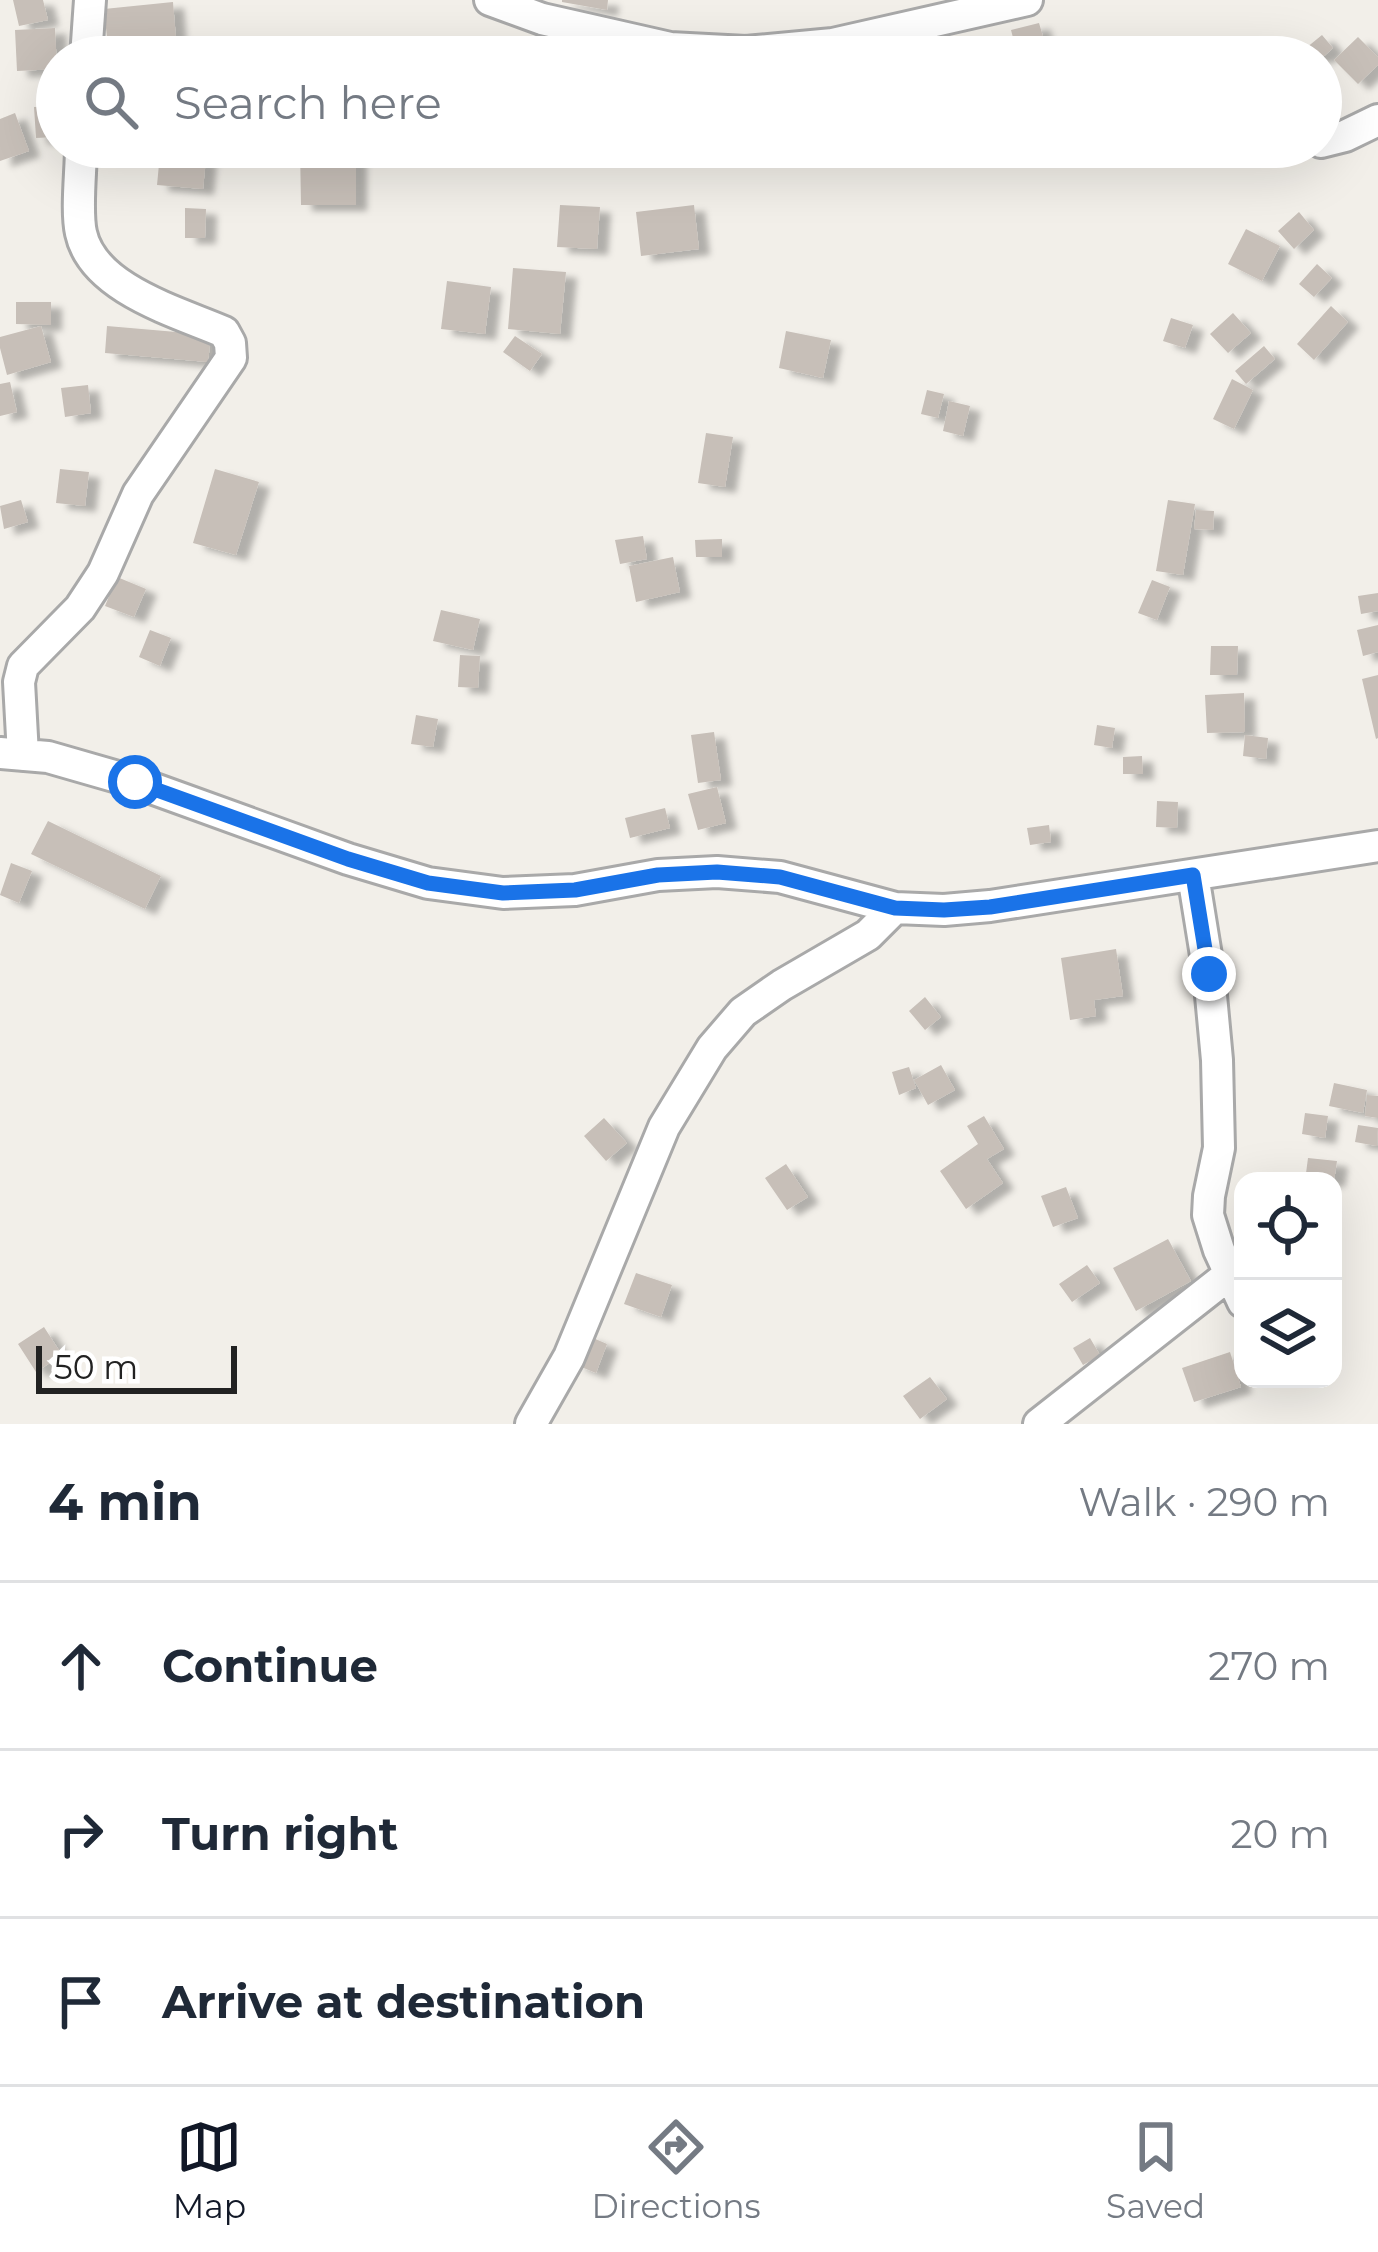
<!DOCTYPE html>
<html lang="en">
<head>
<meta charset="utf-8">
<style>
  :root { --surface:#fff; --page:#f6f6f7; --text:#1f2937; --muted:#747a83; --line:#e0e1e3; --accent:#111827 }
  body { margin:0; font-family:Montserrat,sans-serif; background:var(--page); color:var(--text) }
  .controls { position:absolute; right:36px; bottom:36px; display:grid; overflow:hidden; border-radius:24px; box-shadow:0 12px 48px #0002 }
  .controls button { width:108px; height:108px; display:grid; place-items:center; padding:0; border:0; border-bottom:3px solid var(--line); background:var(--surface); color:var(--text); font:60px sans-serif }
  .scale { position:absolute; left:36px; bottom:30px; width:201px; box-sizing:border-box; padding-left:12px; border:6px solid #222; border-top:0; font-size:33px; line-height:42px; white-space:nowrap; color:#222; -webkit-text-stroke:9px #fff; paint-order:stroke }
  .stop { position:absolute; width:36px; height:36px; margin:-27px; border:9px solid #1a73e8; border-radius:50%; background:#fff }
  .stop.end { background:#1a73e8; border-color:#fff; box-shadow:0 3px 12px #0008 }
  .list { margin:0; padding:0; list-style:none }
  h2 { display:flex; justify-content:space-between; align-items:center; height:156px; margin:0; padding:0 48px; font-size:51px }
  h2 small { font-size:39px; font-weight:400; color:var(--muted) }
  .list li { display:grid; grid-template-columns:78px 1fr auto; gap:36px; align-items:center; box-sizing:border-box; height:168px; padding:0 48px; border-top:3px solid var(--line) }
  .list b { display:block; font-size:45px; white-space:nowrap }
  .list em { font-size:39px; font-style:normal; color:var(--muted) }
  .icon { flex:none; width:66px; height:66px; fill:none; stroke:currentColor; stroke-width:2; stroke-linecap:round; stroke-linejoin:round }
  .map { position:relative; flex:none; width:1378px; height:1424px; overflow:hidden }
  .search { position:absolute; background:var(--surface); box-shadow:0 12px 48px #0002; left:36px; right:36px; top:36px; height:132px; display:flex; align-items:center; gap:30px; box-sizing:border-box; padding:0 42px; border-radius:66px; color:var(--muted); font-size:45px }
  .sheet { height:660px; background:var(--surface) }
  nav { display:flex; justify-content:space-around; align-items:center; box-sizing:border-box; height:168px; border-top:3px solid var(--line); background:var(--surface); font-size:33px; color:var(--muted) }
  nav a { display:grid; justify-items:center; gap:6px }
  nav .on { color:var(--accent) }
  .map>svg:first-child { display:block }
  .building { fill:#c7bfb8; filter:url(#shadow) }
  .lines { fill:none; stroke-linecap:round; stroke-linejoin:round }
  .street-casing { stroke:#a9a9a9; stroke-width:36 }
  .street { stroke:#fff; stroke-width:30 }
  .route { stroke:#1a73e8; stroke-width:15 }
</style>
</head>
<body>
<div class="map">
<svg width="1378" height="1424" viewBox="0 0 1378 1424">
  <defs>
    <filter id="shadow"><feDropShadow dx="11" dy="6" stdDeviation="3" flood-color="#0004"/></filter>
  </defs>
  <rect width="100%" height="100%" fill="#f2efe9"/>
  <path class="building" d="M13,0H43L48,20L19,26Z
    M562,0H608L607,10L562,2Z
    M173,2L177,51L128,55L127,45L108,47L104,9Z
    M1039,23L1049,57H1018L1011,30Z
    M55,28L57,69L17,71L15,30Z
    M1322,35L1333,48L1323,57H1295Z
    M1358,37L1378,57V65L1358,84L1334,60Z
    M209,38L228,39L227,57H208Z
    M917,38L921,57H897L894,43Z
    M57,106V137L36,138L34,107Z
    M15,113L29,151L0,161V119Z
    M300,147H356V205H301Z
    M160,154L206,158L203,189L157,185Z
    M560,205L600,207L597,249L557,247Z
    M694,205L699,249L641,256L636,212Z
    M185,208L206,209L205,238H185Z
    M1299,212L1314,230L1294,249L1278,231Z
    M1246,229L1280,246L1262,281L1228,264Z
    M1317,264L1332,278L1314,297L1299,284Z
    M513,268L566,272L560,334L508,329Z
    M447,281L491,287L485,334L441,329Z
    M16,302H51V325L16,324Z
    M1331,306L1348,322L1314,360L1297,344Z
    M1233,313L1251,333L1228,353L1210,334Z
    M1171,318L1193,325L1185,348L1163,341Z
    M41,326L51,362L7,375L0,348V337Z
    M107,326L211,335L208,362L105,353Z
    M786,331L831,340L823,378L779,368Z
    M515,336L542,354L530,371L503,352Z
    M1264,346L1275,359L1246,384L1235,371Z
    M1232,379L1253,390L1234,429L1213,419Z
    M10,382L17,412L0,416V384Z
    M88,385L91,413L65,417L61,388Z
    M927,390L944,394L938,418L921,414Z
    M949,401L970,406L963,436L943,431Z
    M706,433L733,437L725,487L698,483Z
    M60,469L89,472L85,506L56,503Z
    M215,469L259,482L236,555L193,543Z
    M21,500L28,522L4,529L0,506Z
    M1168,500L1195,504L1183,575L1156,571Z
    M1196,510L1214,511L1213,530L1194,529Z
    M643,536L647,559L620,564L615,540Z
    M722,539V557H696L695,540Z
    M673,557L680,592L636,602L629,566Z
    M117,577L146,589L134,617L105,606Z
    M1152,580L1170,587L1157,620L1138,613Z
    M1378,593V611L1361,614L1358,596Z
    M441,610L480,619L473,650L433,641Z
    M1378,625V652L1363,656L1357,630Z
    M150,630L171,638L160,666L139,657Z
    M1211,646H1238L1237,675H1210Z
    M460,655L480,656L478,688L458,687Z
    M1378,675V738L1376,739L1362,679Z
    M1244,693L1245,732L1207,733L1205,695Z
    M416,715L438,719L433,747L411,744Z
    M1097,725L1115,728L1112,748L1094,745Z
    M714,732L721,780L698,783L691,735Z
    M1245,735L1268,738L1266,759L1243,756Z
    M1142,756L1143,774H1123V757Z
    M717,787L726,823L698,830L688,794Z
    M1157,801L1178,802L1177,828L1156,827Z
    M665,808L670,828L630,838L625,818Z
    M48,821L161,876L145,909L31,854Z
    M1049,825L1051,842L1030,845L1027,828Z
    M11,863L32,871L19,903L0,895Z
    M1116,949L1123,996L1094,1000L1096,1016L1070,1020L1061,958Z
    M925,997L941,1017L925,1030L909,1011Z
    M941,1065L955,1090L928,1105L914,1080Z
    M909,1067L916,1088L899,1095L892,1072Z
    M1334,1083L1367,1090L1363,1113L1329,1106Z
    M1367,1095L1378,1096V1118L1365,1116Z
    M1305,1113L1328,1116L1325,1138L1302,1134Z
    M984,1116L1004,1149L987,1159L1003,1183L966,1209L940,1171L978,1144L967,1126Z
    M604,1118L627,1143L606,1161L584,1136Z
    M1358,1125L1378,1128L1377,1146L1355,1142Z
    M1308,1158L1337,1161L1334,1181H1305Z
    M786,1164L808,1197L787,1210L765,1178Z
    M1066,1187L1078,1218L1053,1227L1041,1196Z
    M1168,1239L1191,1281L1136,1311L1113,1268Z
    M1087,1265L1100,1283L1072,1302L1059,1284Z
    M636,1273L672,1285L661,1317L624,1304Z
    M44,1327L62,1355L36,1372L18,1344Z
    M586,1335L607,1344L596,1373L574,1364Z
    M1090,1338L1100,1355L1083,1365L1073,1348Z
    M1230,1352L1241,1387L1194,1402L1182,1368Z
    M930,1377L947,1399L920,1419L903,1396Z"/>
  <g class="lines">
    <g class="street-casing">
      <path id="street" d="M490,0L542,19L670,48L746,52L833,44L1027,0
        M86,57L90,0
        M1321,142L1345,136L1378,120
        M0,753L48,757L135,782L348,859L428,883L503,893L575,890L658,875L717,872L780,877L895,908L944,910L990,906L1378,846
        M23,755L19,682L23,666L80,608L103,573L138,494L231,358L230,343L224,332C178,312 93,289 81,233C76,211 81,171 81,147
        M1193,875L1209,974L1217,1060L1219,1148L1209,1196L1208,1215L1219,1250L1243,1302
        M531,1424L569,1357L664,1127L712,1048L743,1012L782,985L868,935L895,908
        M1039,1424L1230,1274"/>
    </g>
    <use href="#street" class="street"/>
  </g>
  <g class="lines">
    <path class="route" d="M135,782L348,859L428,883L503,893L575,890L658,875L717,872L780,877L895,908L944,910L990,907L1193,875L1209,974"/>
  </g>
</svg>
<div class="controls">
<button><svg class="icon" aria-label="locate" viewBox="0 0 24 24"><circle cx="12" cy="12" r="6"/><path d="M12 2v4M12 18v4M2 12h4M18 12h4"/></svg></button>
<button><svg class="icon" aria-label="layers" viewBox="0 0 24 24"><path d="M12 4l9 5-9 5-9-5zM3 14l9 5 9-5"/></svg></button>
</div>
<div class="scale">50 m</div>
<div class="stop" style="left:135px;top:782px"></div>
<div class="stop end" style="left:1209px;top:974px"></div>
<div class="search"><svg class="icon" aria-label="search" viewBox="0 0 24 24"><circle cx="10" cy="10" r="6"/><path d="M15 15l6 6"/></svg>Search here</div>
</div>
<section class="sheet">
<h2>4 min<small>Walk · 290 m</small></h2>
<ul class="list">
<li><svg class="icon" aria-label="ahead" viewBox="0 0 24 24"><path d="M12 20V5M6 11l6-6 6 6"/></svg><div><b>Continue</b></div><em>270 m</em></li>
<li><svg class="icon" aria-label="right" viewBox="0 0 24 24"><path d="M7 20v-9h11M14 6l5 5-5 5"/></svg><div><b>Turn right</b></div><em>20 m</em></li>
<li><svg class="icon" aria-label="arrive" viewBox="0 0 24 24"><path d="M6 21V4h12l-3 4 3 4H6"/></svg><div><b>Arrive at destination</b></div></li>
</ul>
</section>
<nav>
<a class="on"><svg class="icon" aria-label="map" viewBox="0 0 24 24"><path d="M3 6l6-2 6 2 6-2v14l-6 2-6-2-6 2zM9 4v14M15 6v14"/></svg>Map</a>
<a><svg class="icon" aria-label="directions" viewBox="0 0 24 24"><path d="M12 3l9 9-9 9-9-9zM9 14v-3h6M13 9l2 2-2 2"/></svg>Directions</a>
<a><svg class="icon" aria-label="saved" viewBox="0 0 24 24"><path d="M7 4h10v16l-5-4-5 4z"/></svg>Saved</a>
</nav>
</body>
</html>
